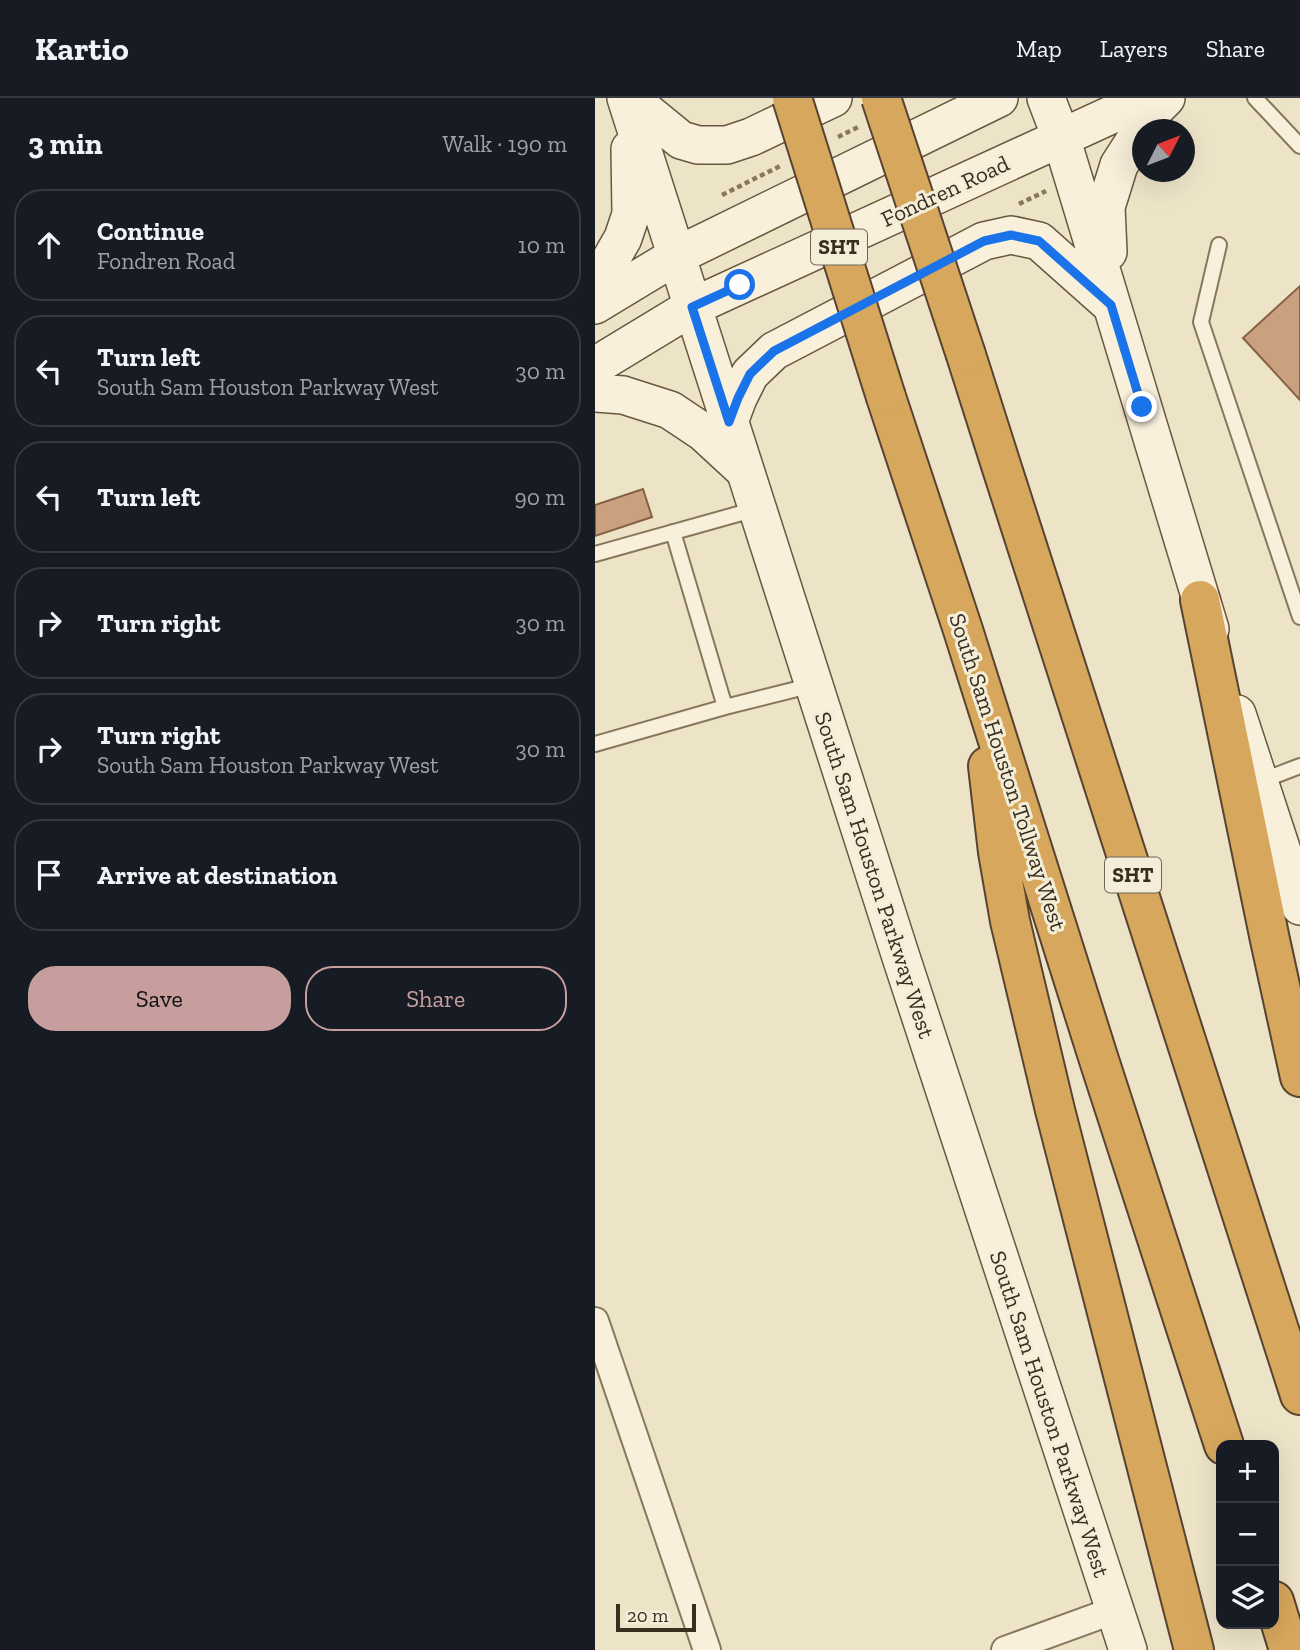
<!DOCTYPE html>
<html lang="en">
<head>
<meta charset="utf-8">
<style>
  :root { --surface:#171b24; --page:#242831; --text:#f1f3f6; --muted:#9ea1a6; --line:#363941; --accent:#c79d9d }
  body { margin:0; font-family:"Zilla Slab",serif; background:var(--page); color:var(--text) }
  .controls { position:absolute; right:21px; bottom:21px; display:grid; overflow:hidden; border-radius:14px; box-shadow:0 7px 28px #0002 }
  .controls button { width:63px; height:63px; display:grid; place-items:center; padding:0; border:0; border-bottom:2px solid var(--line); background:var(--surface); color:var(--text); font:35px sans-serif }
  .compass { position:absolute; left:537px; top:21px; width:63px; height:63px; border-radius:50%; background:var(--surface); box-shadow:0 7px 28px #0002; rotate:48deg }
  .scale { position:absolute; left:21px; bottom:18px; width:80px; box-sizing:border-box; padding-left:7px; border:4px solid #392d20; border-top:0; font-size:19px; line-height:24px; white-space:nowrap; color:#392d20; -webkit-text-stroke:5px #f4edd7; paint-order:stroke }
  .stop { position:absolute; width:21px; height:21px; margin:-16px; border:5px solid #1a73e8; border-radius:50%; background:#fff }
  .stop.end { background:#1a73e8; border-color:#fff; box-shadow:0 2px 7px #0008 }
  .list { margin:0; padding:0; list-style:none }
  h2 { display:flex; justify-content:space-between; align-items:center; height:91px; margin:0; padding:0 28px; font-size:30px }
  h2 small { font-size:23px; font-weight:400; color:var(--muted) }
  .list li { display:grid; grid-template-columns:46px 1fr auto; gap:21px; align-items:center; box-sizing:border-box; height:112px; margin:0 14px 14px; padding:0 14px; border:2px solid var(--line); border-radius:28px }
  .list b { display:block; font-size:26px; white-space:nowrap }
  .list p { margin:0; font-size:23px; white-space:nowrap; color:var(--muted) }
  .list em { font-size:23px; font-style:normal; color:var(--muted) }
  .actions { display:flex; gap:14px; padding:21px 28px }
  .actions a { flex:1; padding:16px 0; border:2px solid var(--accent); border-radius:28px; text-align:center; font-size:24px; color:var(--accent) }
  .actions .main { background:var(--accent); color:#111 }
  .icon { flex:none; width:38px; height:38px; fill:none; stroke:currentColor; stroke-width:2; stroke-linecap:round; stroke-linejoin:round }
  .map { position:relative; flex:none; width:705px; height:1552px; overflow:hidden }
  header { display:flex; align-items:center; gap:42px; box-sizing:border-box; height:98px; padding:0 35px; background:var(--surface); border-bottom:2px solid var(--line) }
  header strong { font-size:33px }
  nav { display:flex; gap:38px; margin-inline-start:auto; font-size:24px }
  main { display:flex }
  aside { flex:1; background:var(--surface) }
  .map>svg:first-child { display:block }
  .building { fill:#c9a17f; stroke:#866144; stroke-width:2 }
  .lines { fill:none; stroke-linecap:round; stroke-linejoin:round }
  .lane-casing { stroke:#88765d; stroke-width:18 }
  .street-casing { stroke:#88765d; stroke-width:30 }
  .secondary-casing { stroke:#6a5740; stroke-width:40 }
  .highway-casing { stroke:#564431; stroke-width:42 }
  .path { stroke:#88765d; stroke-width:4.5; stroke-dasharray:5 3.5; stroke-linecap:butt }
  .lane { stroke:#f8f0da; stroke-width:14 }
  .street { stroke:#f8f0da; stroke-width:26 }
  .secondary { stroke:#f8f0da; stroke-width:37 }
  .highway { stroke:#d7a75d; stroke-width:38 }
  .highway-bridge-casing { stroke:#564431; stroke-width:42; stroke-linecap:butt }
  .highway-bridge { stroke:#d7a75d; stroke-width:38 }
  .route { stroke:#1a73e8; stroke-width:9 }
  .labels { text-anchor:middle; stroke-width:6; stroke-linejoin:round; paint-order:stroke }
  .shield { fill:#f4edd7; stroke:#716757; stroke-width:2 }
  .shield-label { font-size:21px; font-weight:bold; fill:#392d20 }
  .street-label { font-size:23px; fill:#392d20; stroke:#f4edd7 }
</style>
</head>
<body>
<header>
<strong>Kartio</strong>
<nav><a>Map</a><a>Layers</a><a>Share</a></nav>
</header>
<main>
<aside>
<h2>3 min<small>Walk · 190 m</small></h2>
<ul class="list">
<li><svg class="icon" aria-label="ahead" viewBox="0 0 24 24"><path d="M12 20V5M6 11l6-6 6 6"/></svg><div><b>Continue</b><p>Fondren Road</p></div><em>10 m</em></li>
<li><svg class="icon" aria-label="left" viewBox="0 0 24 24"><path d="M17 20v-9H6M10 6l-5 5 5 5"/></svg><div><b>Turn left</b><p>South Sam Houston Parkway West</p></div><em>30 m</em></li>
<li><svg class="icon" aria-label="left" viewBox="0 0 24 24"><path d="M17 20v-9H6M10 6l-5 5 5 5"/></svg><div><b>Turn left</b></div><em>90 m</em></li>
<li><svg class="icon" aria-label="right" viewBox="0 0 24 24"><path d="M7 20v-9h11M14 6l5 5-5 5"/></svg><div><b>Turn right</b></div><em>30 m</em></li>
<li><svg class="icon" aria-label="right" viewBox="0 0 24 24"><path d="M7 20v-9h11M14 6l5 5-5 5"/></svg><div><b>Turn right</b><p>South Sam Houston Parkway West</p></div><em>30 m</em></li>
<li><svg class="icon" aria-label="arrive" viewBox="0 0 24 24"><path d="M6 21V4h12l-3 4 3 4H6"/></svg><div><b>Arrive at destination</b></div></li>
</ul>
<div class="actions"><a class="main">Save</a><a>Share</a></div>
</aside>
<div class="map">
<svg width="705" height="1552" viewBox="0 0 705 1552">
  <rect width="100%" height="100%" fill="#ede3c7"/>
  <path class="building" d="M705,188V302L648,240Z
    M48,391L57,419L0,438V407Z"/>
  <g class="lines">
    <g class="lane-casing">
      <path id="lane" d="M660,0L705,48
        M624,147L606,224L705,519
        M78,434L130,609
        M0,456L161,411
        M0,646L130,609L218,587
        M666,683L705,668"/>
    </g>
    <g class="street-casing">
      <path id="street" d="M0,1223L112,1552
        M410,1552L520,1512"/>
    </g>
    <g class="secondary-casing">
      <path id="secondary" d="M31,0L305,856L533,1552
        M451,0L466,39L615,531
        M34,8L53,15L86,42L103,47H132L156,39L238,0
        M513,154L511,109L524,67L560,11L571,0
        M0,189L28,140L36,116L35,51
        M0,207L81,158L404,0
        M0,268L97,209L553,0
        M0,295L28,297L75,312L108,334L147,370
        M134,324L143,300L155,276L179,253L389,143L416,137L444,143L516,207
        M642,616L705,808"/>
    </g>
    <g class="highway-casing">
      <path id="highway" d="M371,257C481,604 594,950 705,1297
        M291,299L368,532L504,962L629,1347
        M605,502L675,842L705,979
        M393,668L403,754L415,823L460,1012L599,1552
        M679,1503L694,1552"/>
    </g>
    <path class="path" d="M243,39L263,29
      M127,97L185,68
      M424,106L451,93"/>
    <use href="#lane" class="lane"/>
    <use href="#street" class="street"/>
    <use href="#secondary" class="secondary"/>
    <use href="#highway" class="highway"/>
    <g class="highway-bridge-casing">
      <path id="highway-bridge" d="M197,0L291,299
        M286,0L371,257"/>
    </g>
    <use href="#highway-bridge" class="highway-bridge"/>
  </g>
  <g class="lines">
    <path class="route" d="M145,187L97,209L134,324L143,300L155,276L179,253L389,143L416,137L444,143L516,207L547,309"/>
  </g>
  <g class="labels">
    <g class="shield">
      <rect x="216" y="131.5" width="56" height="35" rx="5"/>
      <rect x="510" y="759.5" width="56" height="35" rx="5"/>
    </g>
    <g class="shield-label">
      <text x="244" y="156">SHT</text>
      <text x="538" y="784">SHT</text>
    </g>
    <g class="street-label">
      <text transform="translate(350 93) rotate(-25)" y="8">Fondren Road</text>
      <text transform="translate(413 674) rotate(72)" y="8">South Sam Houston Tollway West</text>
      <text transform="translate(280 777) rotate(72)" y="8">South Sam Houston Parkway West</text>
      <text transform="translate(455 1316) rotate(72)" y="8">South Sam Houston Parkway West</text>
    </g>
  </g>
</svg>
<div class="controls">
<button>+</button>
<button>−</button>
<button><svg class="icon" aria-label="layers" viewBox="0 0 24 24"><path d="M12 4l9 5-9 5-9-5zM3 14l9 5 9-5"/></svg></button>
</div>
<svg class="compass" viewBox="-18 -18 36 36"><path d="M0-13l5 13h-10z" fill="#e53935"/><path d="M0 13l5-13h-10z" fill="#9ea1a6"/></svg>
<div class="scale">20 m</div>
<div class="stop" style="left:145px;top:187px"></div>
<div class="stop end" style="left:547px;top:309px"></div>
</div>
</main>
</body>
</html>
